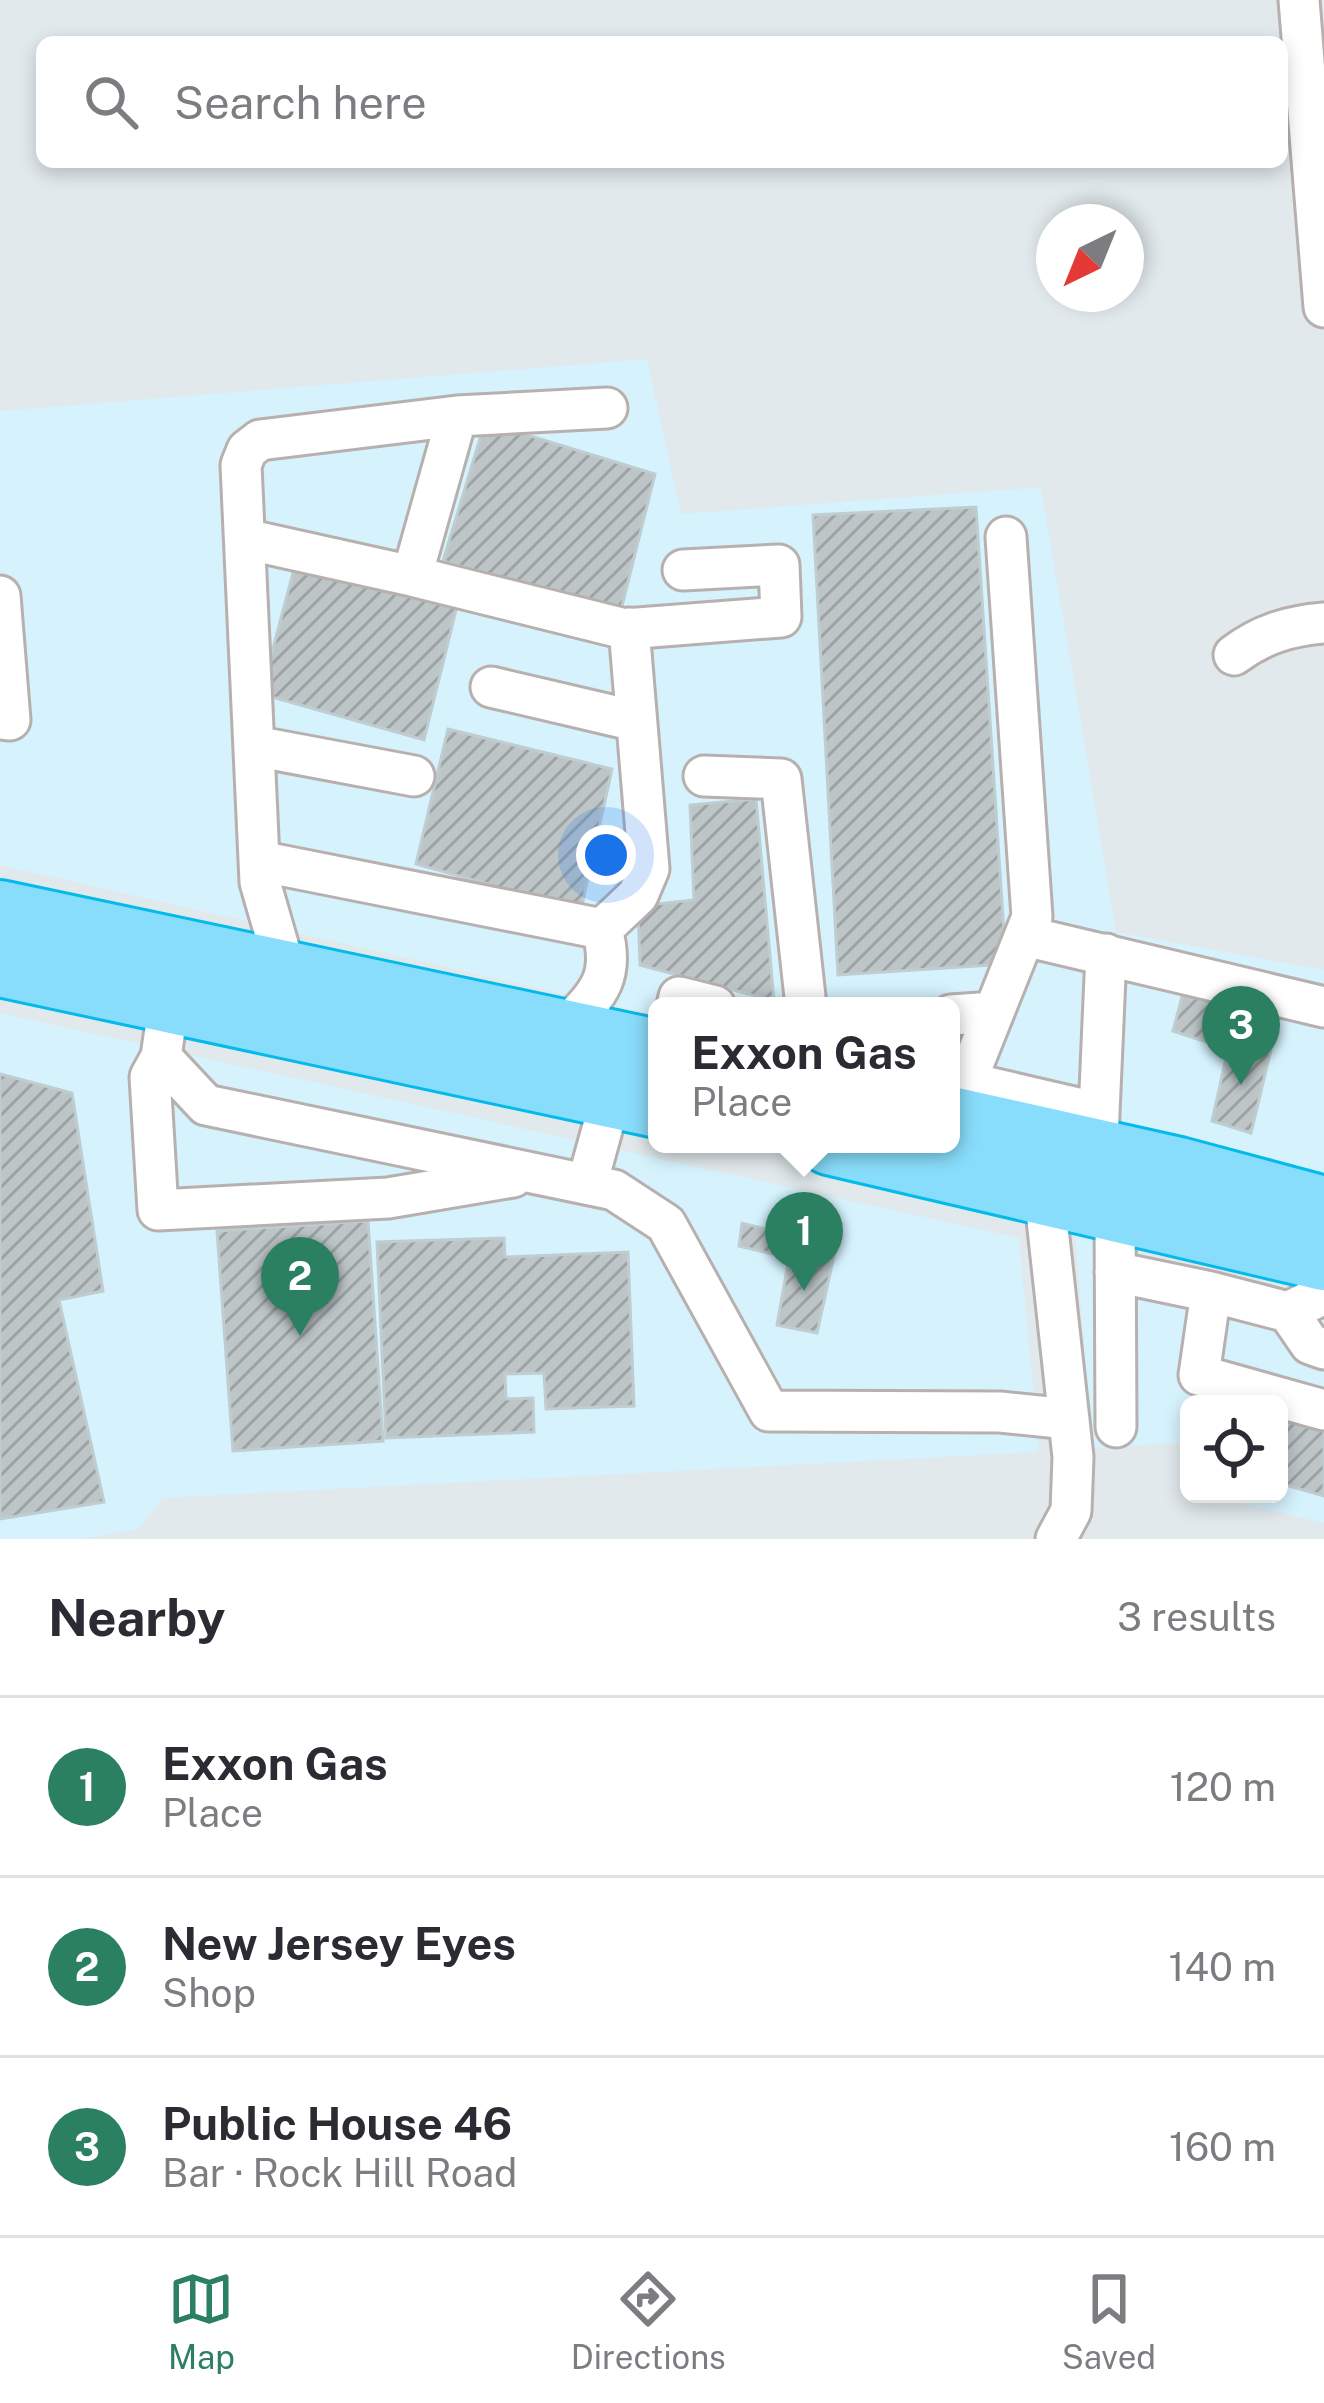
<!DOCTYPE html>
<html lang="en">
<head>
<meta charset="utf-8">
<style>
  :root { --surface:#fff; --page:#f2f2f3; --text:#2b2b33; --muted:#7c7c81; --line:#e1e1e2; --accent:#2b8062 }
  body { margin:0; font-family:"Public Sans",sans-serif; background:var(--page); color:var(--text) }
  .controls { position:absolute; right:36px; bottom:36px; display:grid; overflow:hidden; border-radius:18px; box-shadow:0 6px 18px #0003 }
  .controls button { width:108px; height:108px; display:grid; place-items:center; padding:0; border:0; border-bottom:3px solid var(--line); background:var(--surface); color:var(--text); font:60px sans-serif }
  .compass { position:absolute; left:1036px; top:204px; width:108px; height:108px; border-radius:50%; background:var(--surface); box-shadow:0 6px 18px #0003; rotate:223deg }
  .you { position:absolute; left:606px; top:855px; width:42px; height:42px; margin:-30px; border:9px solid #fff; border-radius:50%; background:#1a73e8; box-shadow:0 0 0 18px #1a73e833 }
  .badge { display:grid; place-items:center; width:78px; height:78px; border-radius:50%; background:var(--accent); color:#fff; font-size:39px; font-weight:700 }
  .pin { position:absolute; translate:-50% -99px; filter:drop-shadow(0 3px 6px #0008) }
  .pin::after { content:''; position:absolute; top:63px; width:42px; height:36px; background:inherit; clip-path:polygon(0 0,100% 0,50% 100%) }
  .popup { position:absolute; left:648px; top:997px; width:312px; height:156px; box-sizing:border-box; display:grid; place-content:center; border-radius:18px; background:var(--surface); filter:drop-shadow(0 3px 9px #0005); font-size:39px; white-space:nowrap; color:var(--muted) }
  .popup b { font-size:45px; color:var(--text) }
  .popup::after { content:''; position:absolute; left:50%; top:100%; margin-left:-24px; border:24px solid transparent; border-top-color:var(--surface) }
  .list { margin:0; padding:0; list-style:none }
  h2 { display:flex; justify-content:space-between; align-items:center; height:156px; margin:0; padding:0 48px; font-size:51px }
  h2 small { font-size:39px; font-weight:400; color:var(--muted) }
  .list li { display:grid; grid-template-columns:78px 1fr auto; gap:36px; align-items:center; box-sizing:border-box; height:180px; padding:0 48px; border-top:3px solid var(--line) }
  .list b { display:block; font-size:45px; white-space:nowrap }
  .list p { margin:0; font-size:39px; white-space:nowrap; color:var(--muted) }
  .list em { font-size:39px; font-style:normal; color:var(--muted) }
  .icon { flex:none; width:66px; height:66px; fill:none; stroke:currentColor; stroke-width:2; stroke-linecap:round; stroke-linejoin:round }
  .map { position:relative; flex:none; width:1324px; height:1539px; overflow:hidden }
  .search { position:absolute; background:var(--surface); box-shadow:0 6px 18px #0003; left:36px; right:36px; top:36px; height:132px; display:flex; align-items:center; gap:30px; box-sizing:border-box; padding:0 42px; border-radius:18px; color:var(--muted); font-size:45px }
  .sheet { height:696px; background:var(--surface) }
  nav { display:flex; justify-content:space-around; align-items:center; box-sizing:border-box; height:168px; border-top:3px solid var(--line); background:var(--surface); font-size:33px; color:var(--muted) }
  nav a { display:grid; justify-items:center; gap:6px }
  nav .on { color:var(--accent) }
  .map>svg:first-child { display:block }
  .commercial { fill:#d5f2fd }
  .building { fill:url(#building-hatch); stroke:#bfcdd1; stroke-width:3 }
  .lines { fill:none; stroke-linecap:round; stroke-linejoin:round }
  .minor-casing { stroke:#b7b0af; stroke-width:45 }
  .highway-casing { stroke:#02bbeb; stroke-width:66 }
  .minor { stroke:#fff; stroke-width:39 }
  .highway { stroke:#89ddfc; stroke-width:60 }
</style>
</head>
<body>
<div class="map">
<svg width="1324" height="1539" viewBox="0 0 1324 1539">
  <defs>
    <pattern id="building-hatch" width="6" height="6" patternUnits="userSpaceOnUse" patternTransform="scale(3)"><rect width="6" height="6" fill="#bdc5c7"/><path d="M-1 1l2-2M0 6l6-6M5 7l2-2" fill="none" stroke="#9da3a5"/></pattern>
  </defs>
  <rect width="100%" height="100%" fill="#e1e9ec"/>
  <path class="commercial" d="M647,359L681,514L1041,487L1116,932L1324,970V1175L951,1086V1006H657V1015L0,865V411Z
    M0,1013L1019,1238L1039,1452L163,1498L139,1529L79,1539H0Z
    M1075,1235L1324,1306V1523L1204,1494H1279V1404H1189V1465L1178,1443L1093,1448Z"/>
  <path class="building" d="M485,422L655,474L620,614L443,561Z
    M976,507L1006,964L838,975L813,515Z
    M295,565L458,602L424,740L261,694Z
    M448,729L612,769L581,910L416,864Z
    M756,799L774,1001L640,965L638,906L694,900L690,805Z
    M1183,993L1279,1016L1251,1133L1212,1121L1228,1049L1173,1031Z
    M0,1074L72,1093L103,1291L59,1300L104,1502L0,1519Z
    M802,1219L841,1224L817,1333L777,1325L789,1258L739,1246L742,1223L794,1236Z
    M368,1221L383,1441L233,1451L217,1231Z
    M504,1238L505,1257L628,1252L634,1406L546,1409L544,1373L505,1374L506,1399L533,1398L534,1432L386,1438L377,1242Z
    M1279,1419L1324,1431V1496L1279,1483Z"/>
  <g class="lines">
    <g class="minor-casing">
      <path id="minor" d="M1299,0L1324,307
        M457,416L412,576L625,629L781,617L779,565L683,570
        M245,539L412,576
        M0,596L10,720L0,719
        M1234,655C1262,634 1289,626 1324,623
        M491,687L636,721
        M254,746L414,776
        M704,776L781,779L806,1006
        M259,861L602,929L638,895L649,869L629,628
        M1025,936L1324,1007
        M286,972L260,882L241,465L247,450L260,440L457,416L607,408
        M169,1002L161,1057L206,1105L614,1190L666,1224L769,1411L1000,1412L1069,1419
        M677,1006L679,997L715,1006
        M951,1015L994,1012
        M564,1029C597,995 616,979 602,929
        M161,1057L150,1077L158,1210L388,1198L513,1177
        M966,1082L1099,1113L1098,1150
        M1099,1113L1106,954
        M952,1117L1032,917L1006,537
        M587,1184L611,1097
        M1044,1192L1073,1457L1071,1511L1056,1539
        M1115,1208L1116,1427
        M1115,1272L1211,1292
        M1288,1312L1324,1294
        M1324,1349L1310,1344L1288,1312L1211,1292L1199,1375L1324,1410"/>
    </g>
    <g class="highway-casing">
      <path id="highway" d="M0,911L657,1050
        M0,966L657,1107
        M951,1117L1179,1168L1324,1207
        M829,1144L1324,1260"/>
    </g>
    <use href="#minor" class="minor"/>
    <use href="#highway" class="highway"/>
  </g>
</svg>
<div class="controls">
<button><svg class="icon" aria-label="locate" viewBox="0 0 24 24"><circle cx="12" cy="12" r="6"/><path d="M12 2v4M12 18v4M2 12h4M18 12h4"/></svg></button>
</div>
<svg class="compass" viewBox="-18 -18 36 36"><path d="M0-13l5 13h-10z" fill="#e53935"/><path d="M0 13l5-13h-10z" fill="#7c7c81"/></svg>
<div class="you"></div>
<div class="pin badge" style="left:804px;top:1291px">1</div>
<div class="popup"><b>Exxon Gas</b>Place</div>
<div class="pin badge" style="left:300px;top:1336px">2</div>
<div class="pin badge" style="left:1241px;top:1085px">3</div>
<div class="search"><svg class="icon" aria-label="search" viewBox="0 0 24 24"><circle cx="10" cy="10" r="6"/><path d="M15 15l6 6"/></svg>Search here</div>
</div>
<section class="sheet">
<h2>Nearby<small>3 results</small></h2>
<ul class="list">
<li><span class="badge">1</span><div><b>Exxon Gas</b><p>Place</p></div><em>120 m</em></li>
<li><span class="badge">2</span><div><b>New Jersey Eyes</b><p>Shop</p></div><em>140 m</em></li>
<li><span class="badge">3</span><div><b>Public House 46</b><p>Bar · Rock Hill Road</p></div><em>160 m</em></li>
</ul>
</section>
<nav>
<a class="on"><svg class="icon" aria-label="map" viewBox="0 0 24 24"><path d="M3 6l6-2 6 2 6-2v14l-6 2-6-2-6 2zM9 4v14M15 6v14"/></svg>Map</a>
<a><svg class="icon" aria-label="directions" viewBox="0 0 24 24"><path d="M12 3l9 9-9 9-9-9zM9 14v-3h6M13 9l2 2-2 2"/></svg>Directions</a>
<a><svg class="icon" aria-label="saved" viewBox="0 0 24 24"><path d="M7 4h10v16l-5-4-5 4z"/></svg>Saved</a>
</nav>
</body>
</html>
